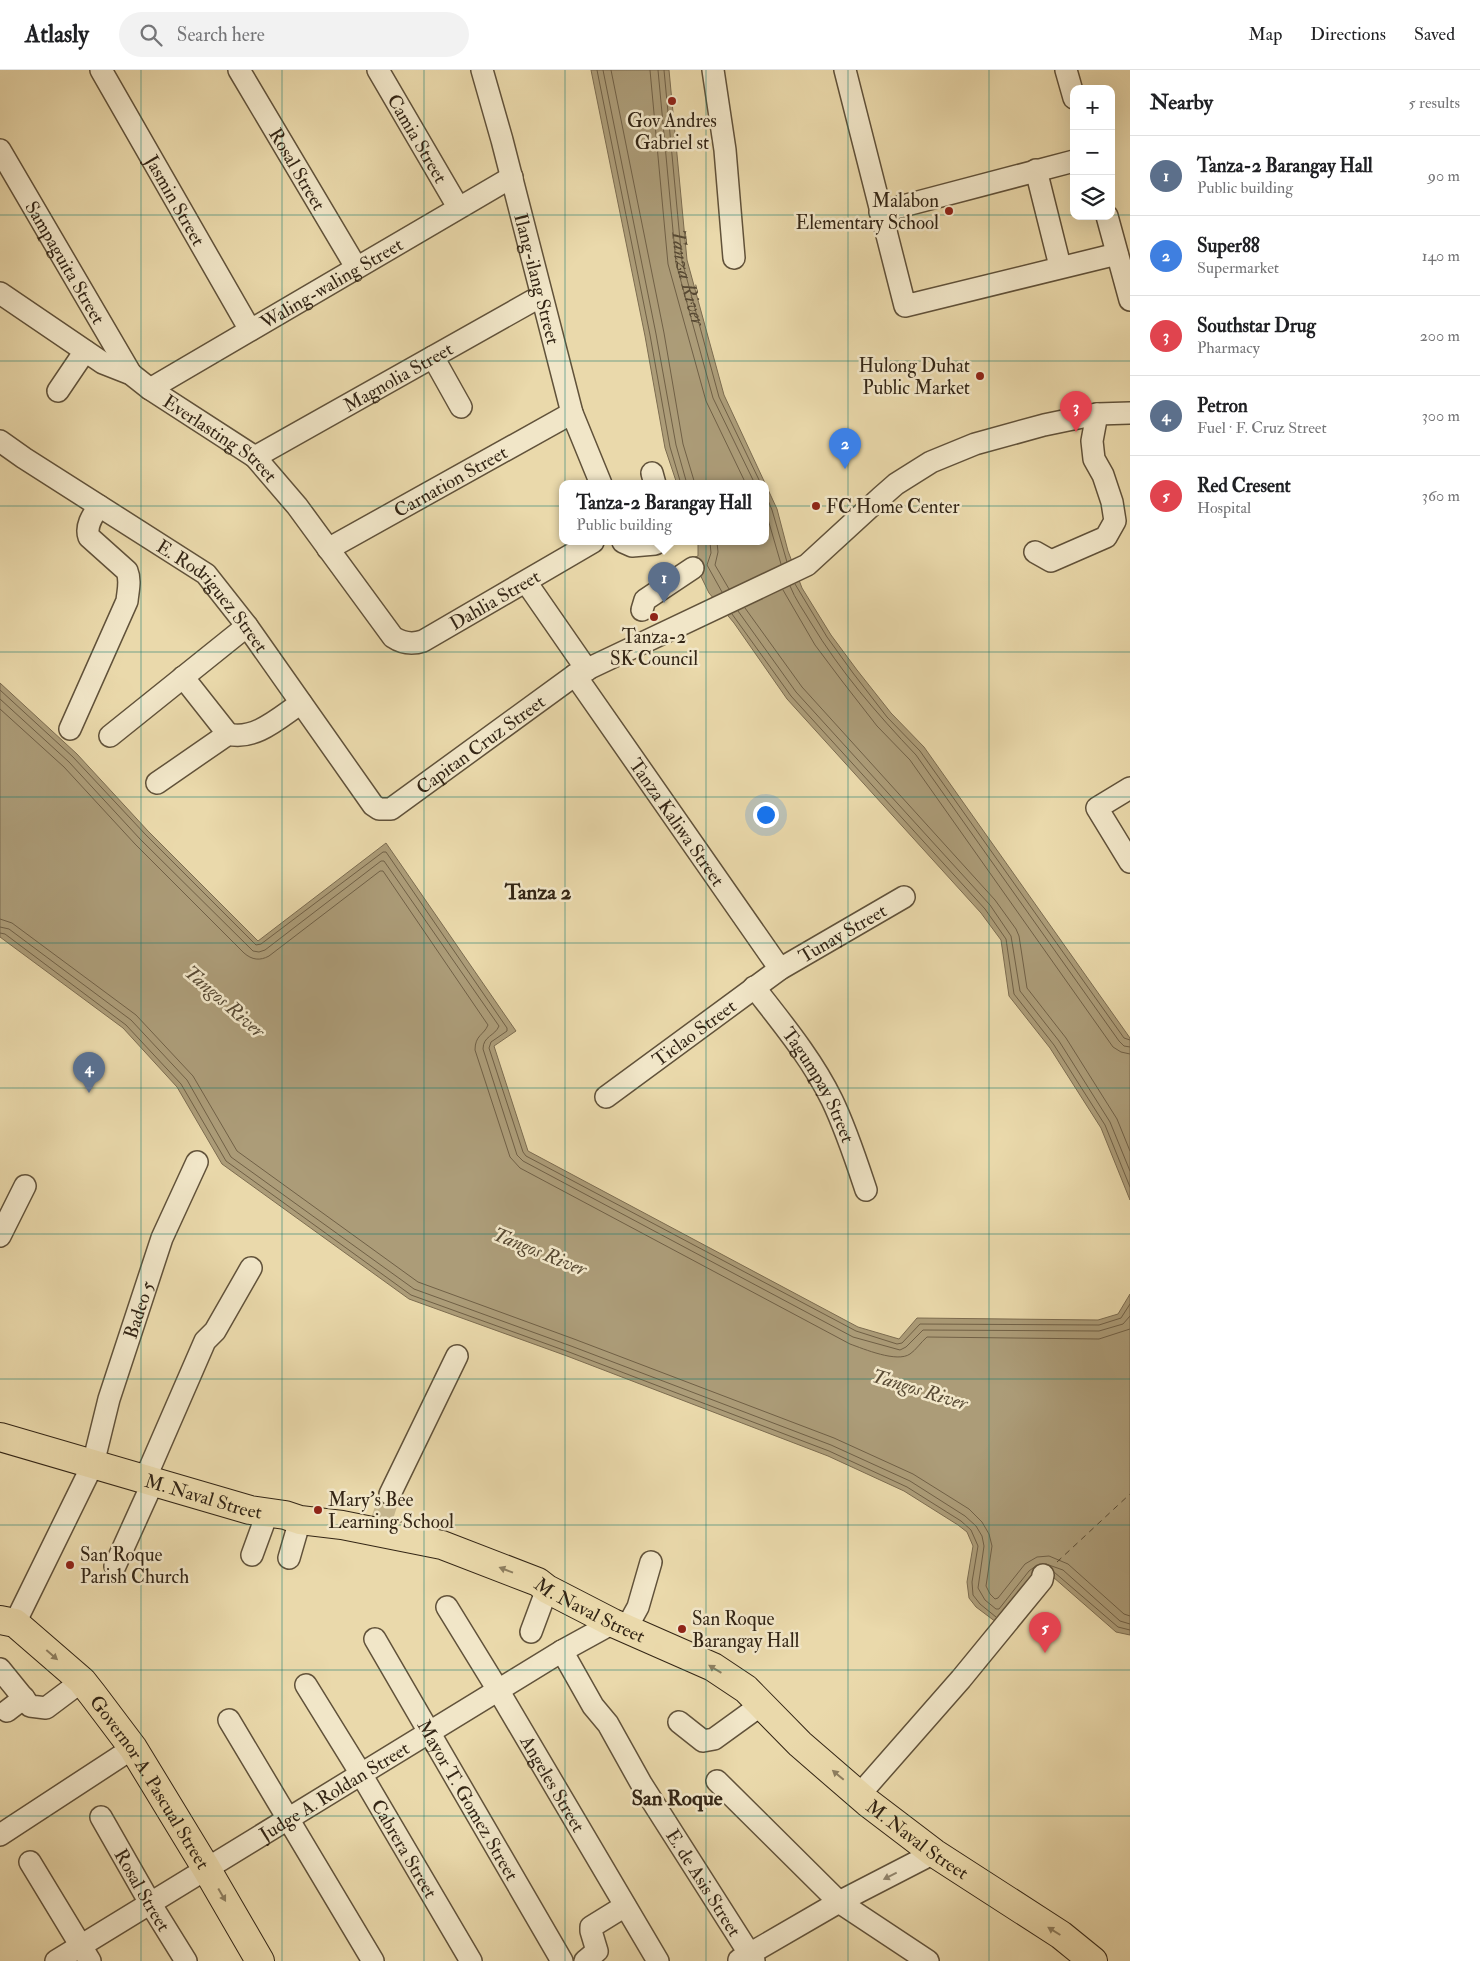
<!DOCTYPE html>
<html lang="en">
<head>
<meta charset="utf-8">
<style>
  :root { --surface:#fff; --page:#f2f2f2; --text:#202124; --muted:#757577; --line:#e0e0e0; --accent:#8f2418 }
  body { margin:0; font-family:"IM FELL Double Pica",serif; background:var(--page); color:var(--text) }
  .controls { position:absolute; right:15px; top:15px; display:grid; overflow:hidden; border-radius:10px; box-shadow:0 5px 20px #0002 }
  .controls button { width:45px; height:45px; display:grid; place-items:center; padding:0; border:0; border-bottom:1px solid var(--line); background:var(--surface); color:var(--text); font:25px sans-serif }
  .you { position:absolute; left:765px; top:744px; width:18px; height:18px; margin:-12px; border:4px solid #fff; border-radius:50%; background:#1a73e8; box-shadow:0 0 0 8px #1a73e833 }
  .badge { display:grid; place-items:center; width:32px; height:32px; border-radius:50%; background:var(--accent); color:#fff; font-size:16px; font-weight:700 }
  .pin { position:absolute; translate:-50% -41px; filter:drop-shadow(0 1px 2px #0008) }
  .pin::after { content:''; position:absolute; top:26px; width:18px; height:15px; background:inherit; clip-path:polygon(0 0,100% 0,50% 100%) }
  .popup { position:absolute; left:559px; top:410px; width:210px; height:65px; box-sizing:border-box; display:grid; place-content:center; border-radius:10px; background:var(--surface); filter:drop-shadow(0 1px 4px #0005); font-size:16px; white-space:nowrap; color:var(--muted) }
  .popup b { font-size:19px; color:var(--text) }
  .popup::after { content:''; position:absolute; left:50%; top:100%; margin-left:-10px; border:10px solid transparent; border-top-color:var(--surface) }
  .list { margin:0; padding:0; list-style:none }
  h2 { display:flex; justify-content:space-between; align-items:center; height:65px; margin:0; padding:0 20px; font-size:21px }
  h2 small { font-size:16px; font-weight:400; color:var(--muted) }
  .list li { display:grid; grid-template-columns:32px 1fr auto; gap:15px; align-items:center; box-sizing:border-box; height:80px; padding:0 20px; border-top:1px solid var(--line) }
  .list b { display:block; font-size:19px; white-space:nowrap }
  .list p { margin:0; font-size:16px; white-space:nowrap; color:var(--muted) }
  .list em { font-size:16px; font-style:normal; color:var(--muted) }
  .icon { flex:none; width:28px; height:28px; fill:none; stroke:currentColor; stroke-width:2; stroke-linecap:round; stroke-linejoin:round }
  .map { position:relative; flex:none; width:1130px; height:1891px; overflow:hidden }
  header { display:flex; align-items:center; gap:30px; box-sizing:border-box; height:70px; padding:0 25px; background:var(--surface); border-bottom:1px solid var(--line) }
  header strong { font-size:24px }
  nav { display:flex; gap:28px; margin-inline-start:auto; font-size:18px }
  .search { width:350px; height:45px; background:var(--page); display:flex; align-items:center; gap:12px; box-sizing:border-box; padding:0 18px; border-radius:28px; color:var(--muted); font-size:19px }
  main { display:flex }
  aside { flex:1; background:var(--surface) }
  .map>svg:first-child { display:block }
  .water { fill:#ac9c78; stroke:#7c6c50 }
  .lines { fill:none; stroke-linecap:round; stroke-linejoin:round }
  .shore { stroke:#706046; stroke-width:1 }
  .ferry { stroke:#574933; stroke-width:1; stroke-dasharray:6 5; stroke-linecap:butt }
  .minor-tunnel { stroke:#c5b58d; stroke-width:21; stroke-dasharray:21 11; stroke-linecap:butt }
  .minor-casing { stroke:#61523a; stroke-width:24 }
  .major-casing { stroke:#332515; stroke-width:30 }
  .minor { stroke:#f1e6c8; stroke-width:21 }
  .major { stroke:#ead9ab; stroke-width:28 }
  .oneway { fill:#8e7f60 }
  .oneway2 { fill:#92866e }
  .grid { fill:none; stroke:#0f766e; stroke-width:1; stroke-opacity:0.55 }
  .poi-dot { fill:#8f2418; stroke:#f1e6c8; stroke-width:2 }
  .labels { text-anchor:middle; stroke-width:5; stroke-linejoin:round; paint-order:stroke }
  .poi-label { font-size:19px; fill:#332515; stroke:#f1e6c8; text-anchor:start }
  .street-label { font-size:19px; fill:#332515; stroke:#f1e6c8 }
  .water-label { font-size:20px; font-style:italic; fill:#574933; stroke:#f1e6c8 }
  .quarter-label { font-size:21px; font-weight:bold; fill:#332515; stroke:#f1e6c8 }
</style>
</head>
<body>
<header>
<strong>Atlasly</strong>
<div class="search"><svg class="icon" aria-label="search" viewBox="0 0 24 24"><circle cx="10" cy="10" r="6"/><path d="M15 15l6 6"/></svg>Search here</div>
<nav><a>Map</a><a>Directions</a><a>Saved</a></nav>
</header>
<main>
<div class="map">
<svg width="1130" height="1891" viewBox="0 0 1130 1891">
  <rect width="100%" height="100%" fill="#ead9ab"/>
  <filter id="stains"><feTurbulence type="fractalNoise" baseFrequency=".004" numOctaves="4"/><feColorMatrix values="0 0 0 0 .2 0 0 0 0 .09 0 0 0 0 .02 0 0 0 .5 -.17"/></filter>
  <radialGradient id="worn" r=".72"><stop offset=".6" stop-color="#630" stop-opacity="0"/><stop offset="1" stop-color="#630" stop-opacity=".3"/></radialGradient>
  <path class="water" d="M591,0H669L687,190L724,325L777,439L788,481L802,518L831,565L857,600L891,643L924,677L1130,968V1130L1101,1058L1050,978L1009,926L1001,870L981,843L787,629L734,553L709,523L692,488L698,486V472H765V414H677L665,378L645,266Z
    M0,613L77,684L148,761L258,871L386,773L516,961L494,976L528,1081L858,1257L899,1269L917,1248L1098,1250L1118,1244L1130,1224V1565L1116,1562L1053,1507L1000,1555L976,1537L969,1528L967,1512L973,1476L967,1462L958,1455L904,1421L828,1386L567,1286L409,1229L222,1094L177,1017L123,958L0,867Z"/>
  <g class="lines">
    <g class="shore">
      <path d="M597,0L650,265L670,377L681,414"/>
      <path d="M603,0L656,264L676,375L687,414"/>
      <path d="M611,0L664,263L683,374L695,414"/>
      <path d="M650,0L668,194L706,331L746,414"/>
      <path d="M658,0L676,193L713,328L755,414"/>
      <path id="s1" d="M664,0L682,191L719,327L761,414"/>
      <path d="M765,423L772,440L787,492"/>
      <path d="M765,439L781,494"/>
      <path d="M710,472L711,483L707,495L722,522"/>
      <path d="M717,472L718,482L715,495L729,519"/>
      <path d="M795,514L827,567L853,603L887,647L920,681L1124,968L1130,970"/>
      <path d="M790,516C795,529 804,541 811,553C840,601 877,644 916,685L1119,971L1124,976L1130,977"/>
      <path d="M783,520L815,575L842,611L877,656L910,690L1113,977L1121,982L1130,984"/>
      <path d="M745,538L802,617L995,830L1016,859L1019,866L1027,918L1066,968L1117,1049L1130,1081"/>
      <path d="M738,541L796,622L990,835L1011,866L1020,921L1059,971L1110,1052L1130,1101"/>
      <path d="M732,544L791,626L985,839L1006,869L1014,924L1054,975L1105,1055L1130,1117"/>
      <path d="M0,620L73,687L145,764L256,875L261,874L383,782H386L507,958V961L491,972L489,978L523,1082L526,1086L856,1261L897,1274L902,1273L920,1254L1099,1255L1121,1248L1130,1234"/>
      <path d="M0,629L69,692L140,769L253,881L259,882L265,880L381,791H384L499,956C495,966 483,966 483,979L517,1085L523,1091L853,1267L900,1280L906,1277L923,1260L1099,1261L1123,1254L1130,1246"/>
      <path d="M0,639L64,697L135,774L244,883C252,890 260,891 269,886L380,801H383L488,955C484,965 475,965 475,980L510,1087L520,1098L850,1274C864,1279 897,1293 910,1284C916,1280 921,1272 927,1267L1099,1269L1130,1259"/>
      <path d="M0,849L12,853L136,945L193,1006L237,1081L418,1212L574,1269L834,1368L913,1404L969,1439L982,1452L989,1464L992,1476L986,1516L990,1524L995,1529L998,1528L1025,1494L1037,1487L1049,1486L1068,1494L1124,1544L1130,1546"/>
      <path d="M0,857L9,859L131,950L187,1010L231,1087L414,1219L571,1276L831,1375L910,1411L965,1446L976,1456L982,1466L984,1476L978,1518L985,1530L996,1539H999L1029,1501L1037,1495"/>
      <path d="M0,863L5,864L126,955L181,1014L226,1091L411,1225L569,1282L829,1381L907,1417L961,1451L971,1460L978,1476L972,1512L973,1525L980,1534L996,1547"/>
      <path d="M1046,1494L1063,1500L1120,1551L1130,1554"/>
      <path d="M1054,1502L1118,1557L1130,1560"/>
    </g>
    <path class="ferry" d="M1057,1492L1130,1424"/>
    <path class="minor-tunnel" d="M381,1452L390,1424"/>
    <g class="minor-casing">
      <g id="minor">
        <path id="s2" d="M101,0L250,260"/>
        <path id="s3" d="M239,0L356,197"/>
        <path id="s4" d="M378,0L458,137"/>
        <path id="s5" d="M482,0L502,70L572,343L601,414"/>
        <path d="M713,0L725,80L734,188"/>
        <path d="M845,0L905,236L1117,184"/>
        <path d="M1066,0L1074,28"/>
        <path id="s6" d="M0,80L131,304"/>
        <path d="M1036,100L1060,196"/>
        <path d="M880,142L1074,91"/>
        <path d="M1107,146L1130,230"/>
        <path id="s7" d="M0,223L103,293L131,304L150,319L255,387L297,436L393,567C402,573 411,575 423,571L593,472"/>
        <path d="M433,287L461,337"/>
        <path id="s8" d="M150,319L512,107"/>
        <path d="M58,321L85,281"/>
        <path id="s9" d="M0,371L24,388L206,504L247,556L373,735L379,739H391L575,605L807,495L880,428L896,414L931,392L975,374L1044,355L1097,344L1130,343"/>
        <path id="s10" d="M255,387L541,226"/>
        <path d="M652,403L655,414"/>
        <path d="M623,472L632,476L655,474"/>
        <path id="s11" d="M328,479L572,343"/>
        <path d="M1035,482L1051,491L1106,467L1115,451L1112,432L1103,405L1094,389L1092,371L1097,344"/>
        <path d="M526,512L587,600"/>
        <path d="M642,540L645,530L693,498"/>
        <path id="s12" d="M575,605L780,899"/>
        <path d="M70,659L127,531C128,520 131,511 127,501L89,467C85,456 93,445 99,436"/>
        <path d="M228,664C255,671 280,647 301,633"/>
        <path d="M110,666L247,556"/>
        <path d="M157,713L228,664L183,607"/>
        <path d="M1130,718L1097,738L1130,792"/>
        <path id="s13" d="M754,917C782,953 812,989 832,1030C846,1059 856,1090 866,1120"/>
        <path id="s14" d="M606,1027L780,899L904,827"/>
        <path d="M0,1166L25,1116"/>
        <path d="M145,1409L205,1271L215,1261L251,1198"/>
        <path d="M390,1424L457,1286"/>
        <path d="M252,1485L267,1444"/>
        <path d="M289,1488L300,1450"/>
        <path d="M115,1496L153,1412"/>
        <path id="s15" d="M447,1537L498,1620L658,1891"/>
        <path id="s16" d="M15,1553L93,1394L109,1329L162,1168L197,1092"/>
        <path d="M627,1557L638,1537L651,1492"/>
        <path d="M531,1562L547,1519"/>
        <path id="s17" d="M375,1569L562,1891"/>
        <path id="s18" d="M562,1581L593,1636L608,1654L642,1715L754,1891"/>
        <path d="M0,1599L30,1636L46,1638L82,1611"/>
        <path id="s19" d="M306,1615L361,1704L471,1891"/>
        <path d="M7,1641L24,1628"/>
        <path d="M229,1650L373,1891"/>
        <path d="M679,1652L703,1671L714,1669L761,1635"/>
        <path d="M717,1711L839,1832L928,1891"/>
        <path d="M860,1724L961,1609L1042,1510L1043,1505"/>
        <path id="s20" d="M101,1747L150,1833L186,1891"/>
        <path d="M0,1765L133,1678"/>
        <path d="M30,1792L90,1891"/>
        <path d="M739,1890L839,1832L934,1783"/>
        <path id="s21" d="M56,1891L562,1581L613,1553"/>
        <path d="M585,1891L597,1881L591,1861V1857L625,1836"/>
      </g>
    </g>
    <g class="major-casing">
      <g id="major">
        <path id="s22" d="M0,1367L250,1440L285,1445L300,1450L342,1455L442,1475L538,1512L547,1519L613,1553L713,1597L746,1619L800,1674L867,1732L934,1783L1061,1865L1093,1891"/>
        <path id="s23" d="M0,1550L15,1553L82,1611L93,1625L133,1678L206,1798L260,1891"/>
      </g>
    </g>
    <use href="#minor" class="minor"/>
    <use href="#major" class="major"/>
  </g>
  <defs><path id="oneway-solid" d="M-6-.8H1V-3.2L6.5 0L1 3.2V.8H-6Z" transform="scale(1.25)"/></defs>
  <g class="oneway">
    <use href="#oneway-solid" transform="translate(506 1500) rotate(-159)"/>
    <use href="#oneway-solid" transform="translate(52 1585) rotate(41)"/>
    <use href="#oneway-solid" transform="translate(715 1599) rotate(-149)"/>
    <use href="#oneway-solid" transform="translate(838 1705) rotate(-140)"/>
    <use href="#oneway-solid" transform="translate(222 1825) rotate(60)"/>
    <use href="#oneway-solid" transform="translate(1054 1861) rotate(-148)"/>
  </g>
  <use class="oneway2" href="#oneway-solid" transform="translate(890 1806) rotate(153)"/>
  <path class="grid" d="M141,0V1891M282,0V1891M424,0V1891M565,0V1891M706,0V1891M848,0V1891M989,0V1891M0,145H1074M1111,145H1130M0,291H1130M0,436H1130M0,582H1130M0,727H1130M0,873H1130M0,1018H1130M0,1164H1130M0,1309H1130M0,1455H1130M0,1600H1130M0,1746H1130"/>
  <g class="poi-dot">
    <circle cx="672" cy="31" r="5"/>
    <circle cx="949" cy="141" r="5"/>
    <circle cx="980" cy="306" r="5"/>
    <circle cx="816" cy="436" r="5"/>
    <circle cx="654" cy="547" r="5"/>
    <circle cx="318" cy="1440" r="5"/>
    <circle cx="70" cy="1495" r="5"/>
    <circle cx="682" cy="1559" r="5"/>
  </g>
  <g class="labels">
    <g class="poi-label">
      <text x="672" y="57" text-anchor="middle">Gov Andres<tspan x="672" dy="22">Gabriel st</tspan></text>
      <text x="939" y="137" text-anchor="end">Malabon<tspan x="939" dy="22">Elementary School</tspan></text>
      <text x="970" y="302" text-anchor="end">Hulong Duhat<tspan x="970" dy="22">Public Market</tspan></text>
      <text x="826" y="443">FC Home Center</text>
      <text x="654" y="573" text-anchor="middle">Tanza-2<tspan x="654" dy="22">SK Council</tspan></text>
      <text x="328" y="1436">Mary's Bee<tspan x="328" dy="22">Learning School</tspan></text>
      <text x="80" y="1491">San Roque<tspan x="80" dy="22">Parish Church</tspan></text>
      <text x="692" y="1555">San Roque<tspan x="692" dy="22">Barangay Hall</tspan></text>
    </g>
    <g class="street-label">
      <text dy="7" stroke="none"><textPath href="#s4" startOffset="79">Camia Street</textPath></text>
      <text dy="7" stroke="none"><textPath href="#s3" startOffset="115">Rosal Street</textPath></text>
      <text dy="7" stroke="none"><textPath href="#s2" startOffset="150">Jasmin Street</textPath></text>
      <text dy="7" stroke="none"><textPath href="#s6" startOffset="130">Sampaguita Street</textPath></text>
      <text dy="7" stroke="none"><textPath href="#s5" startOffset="216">Ilang-ilang Street</textPath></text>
      <text dy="7" stroke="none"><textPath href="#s8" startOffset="210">Waling-waling Street</textPath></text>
      <text dy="7" stroke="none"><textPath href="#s10" startOffset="164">Magnolia Street</textPath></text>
      <text dy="7" stroke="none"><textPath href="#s7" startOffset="265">Everlasting Street</textPath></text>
      <text dy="7" stroke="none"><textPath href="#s11" startOffset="140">Carnation Street</textPath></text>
      <text dy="7" stroke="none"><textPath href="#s9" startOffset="265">E. Rodriguez Street</textPath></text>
      <text dy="7" stroke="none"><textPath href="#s7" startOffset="645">Dahlia Street</textPath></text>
      <text dy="7" stroke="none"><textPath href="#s9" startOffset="660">Capitan Cruz Street</textPath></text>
      <text dy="7" stroke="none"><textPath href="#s12" startOffset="179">Tanza Kaliwa Street</textPath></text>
      <text dy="7" stroke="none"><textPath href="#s14" startOffset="288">Tunay Street</textPath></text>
      <text dy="7" stroke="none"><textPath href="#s14" startOffset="109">Ticlao Street</textPath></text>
      <text dy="7" stroke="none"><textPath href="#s13" startOffset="118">Tagumpay Street</textPath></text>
      <text dy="7" stroke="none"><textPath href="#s16" startOffset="338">Badeo 5</textPath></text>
      <text dy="7" stroke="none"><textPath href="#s22" startOffset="212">M. Naval Street</textPath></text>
      <text dy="7" stroke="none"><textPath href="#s22" startOffset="618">M. Naval Street</textPath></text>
      <text dy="7" stroke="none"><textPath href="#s23" startOffset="226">Governor A. Pascual Street</textPath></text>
      <text dy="7" stroke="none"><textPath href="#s15" startOffset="206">Angeles Street</textPath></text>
      <text dy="7" stroke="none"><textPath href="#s21" startOffset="326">Judge A. Roldan Street</textPath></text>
      <text dy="7" stroke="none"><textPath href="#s17" startOffset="186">Mayor T. Gomez Street</textPath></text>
      <text dy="7" stroke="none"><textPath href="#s22" startOffset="1022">M. Naval Street</textPath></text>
      <text dy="7" stroke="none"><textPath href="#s19" startOffset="191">Cabrera Street</textPath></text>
      <text dy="7" stroke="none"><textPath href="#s18" startOffset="272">E. de Asis Street</textPath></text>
      <text dy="7" stroke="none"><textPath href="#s20" startOffset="84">Rosal Street</textPath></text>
    </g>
    <g class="water-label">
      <text dy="7" stroke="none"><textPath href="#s1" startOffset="209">Tanza River</textPath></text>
      <text transform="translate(225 931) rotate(41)" y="7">Tangos River</text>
      <text transform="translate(540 1181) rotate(22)" y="7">Tangos River</text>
      <text transform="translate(920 1319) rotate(17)" y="7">Tangos River</text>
    </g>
    <g class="quarter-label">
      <text x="538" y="829">Tanza 2</text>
      <text x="677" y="1735">San Roque</text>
    </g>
  </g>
  <rect width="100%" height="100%" filter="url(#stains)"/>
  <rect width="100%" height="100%" fill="url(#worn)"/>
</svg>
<div class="controls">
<button>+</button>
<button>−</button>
<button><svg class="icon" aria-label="layers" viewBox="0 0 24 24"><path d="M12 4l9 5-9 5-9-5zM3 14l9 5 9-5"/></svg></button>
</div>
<div class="you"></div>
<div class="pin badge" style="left:664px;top:533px;background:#5c6f8a">1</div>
<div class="popup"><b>Tanza-2 Barangay Hall</b>Public building</div>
<div class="pin badge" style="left:845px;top:399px;background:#3f7fe0">2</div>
<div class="pin badge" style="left:1076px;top:362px;background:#e0444e">3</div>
<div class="pin badge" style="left:89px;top:1023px;background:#5c6f8a">4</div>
<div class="pin badge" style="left:1045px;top:1583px;background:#e0444e">5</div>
</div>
<aside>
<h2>Nearby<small>5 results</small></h2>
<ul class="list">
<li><span class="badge" style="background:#5c6f8a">1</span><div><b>Tanza-2 Barangay Hall</b><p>Public building</p></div><em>90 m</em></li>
<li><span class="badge" style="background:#3f7fe0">2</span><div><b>Super88</b><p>Supermarket</p></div><em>140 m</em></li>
<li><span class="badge" style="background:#e0444e">3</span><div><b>Southstar Drug</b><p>Pharmacy</p></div><em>200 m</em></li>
<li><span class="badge" style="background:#5c6f8a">4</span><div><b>Petron</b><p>Fuel · F. Cruz Street</p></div><em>300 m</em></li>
<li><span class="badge" style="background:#e0444e">5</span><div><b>Red Cresent</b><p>Hospital</p></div><em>360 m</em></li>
</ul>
</aside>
</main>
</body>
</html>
